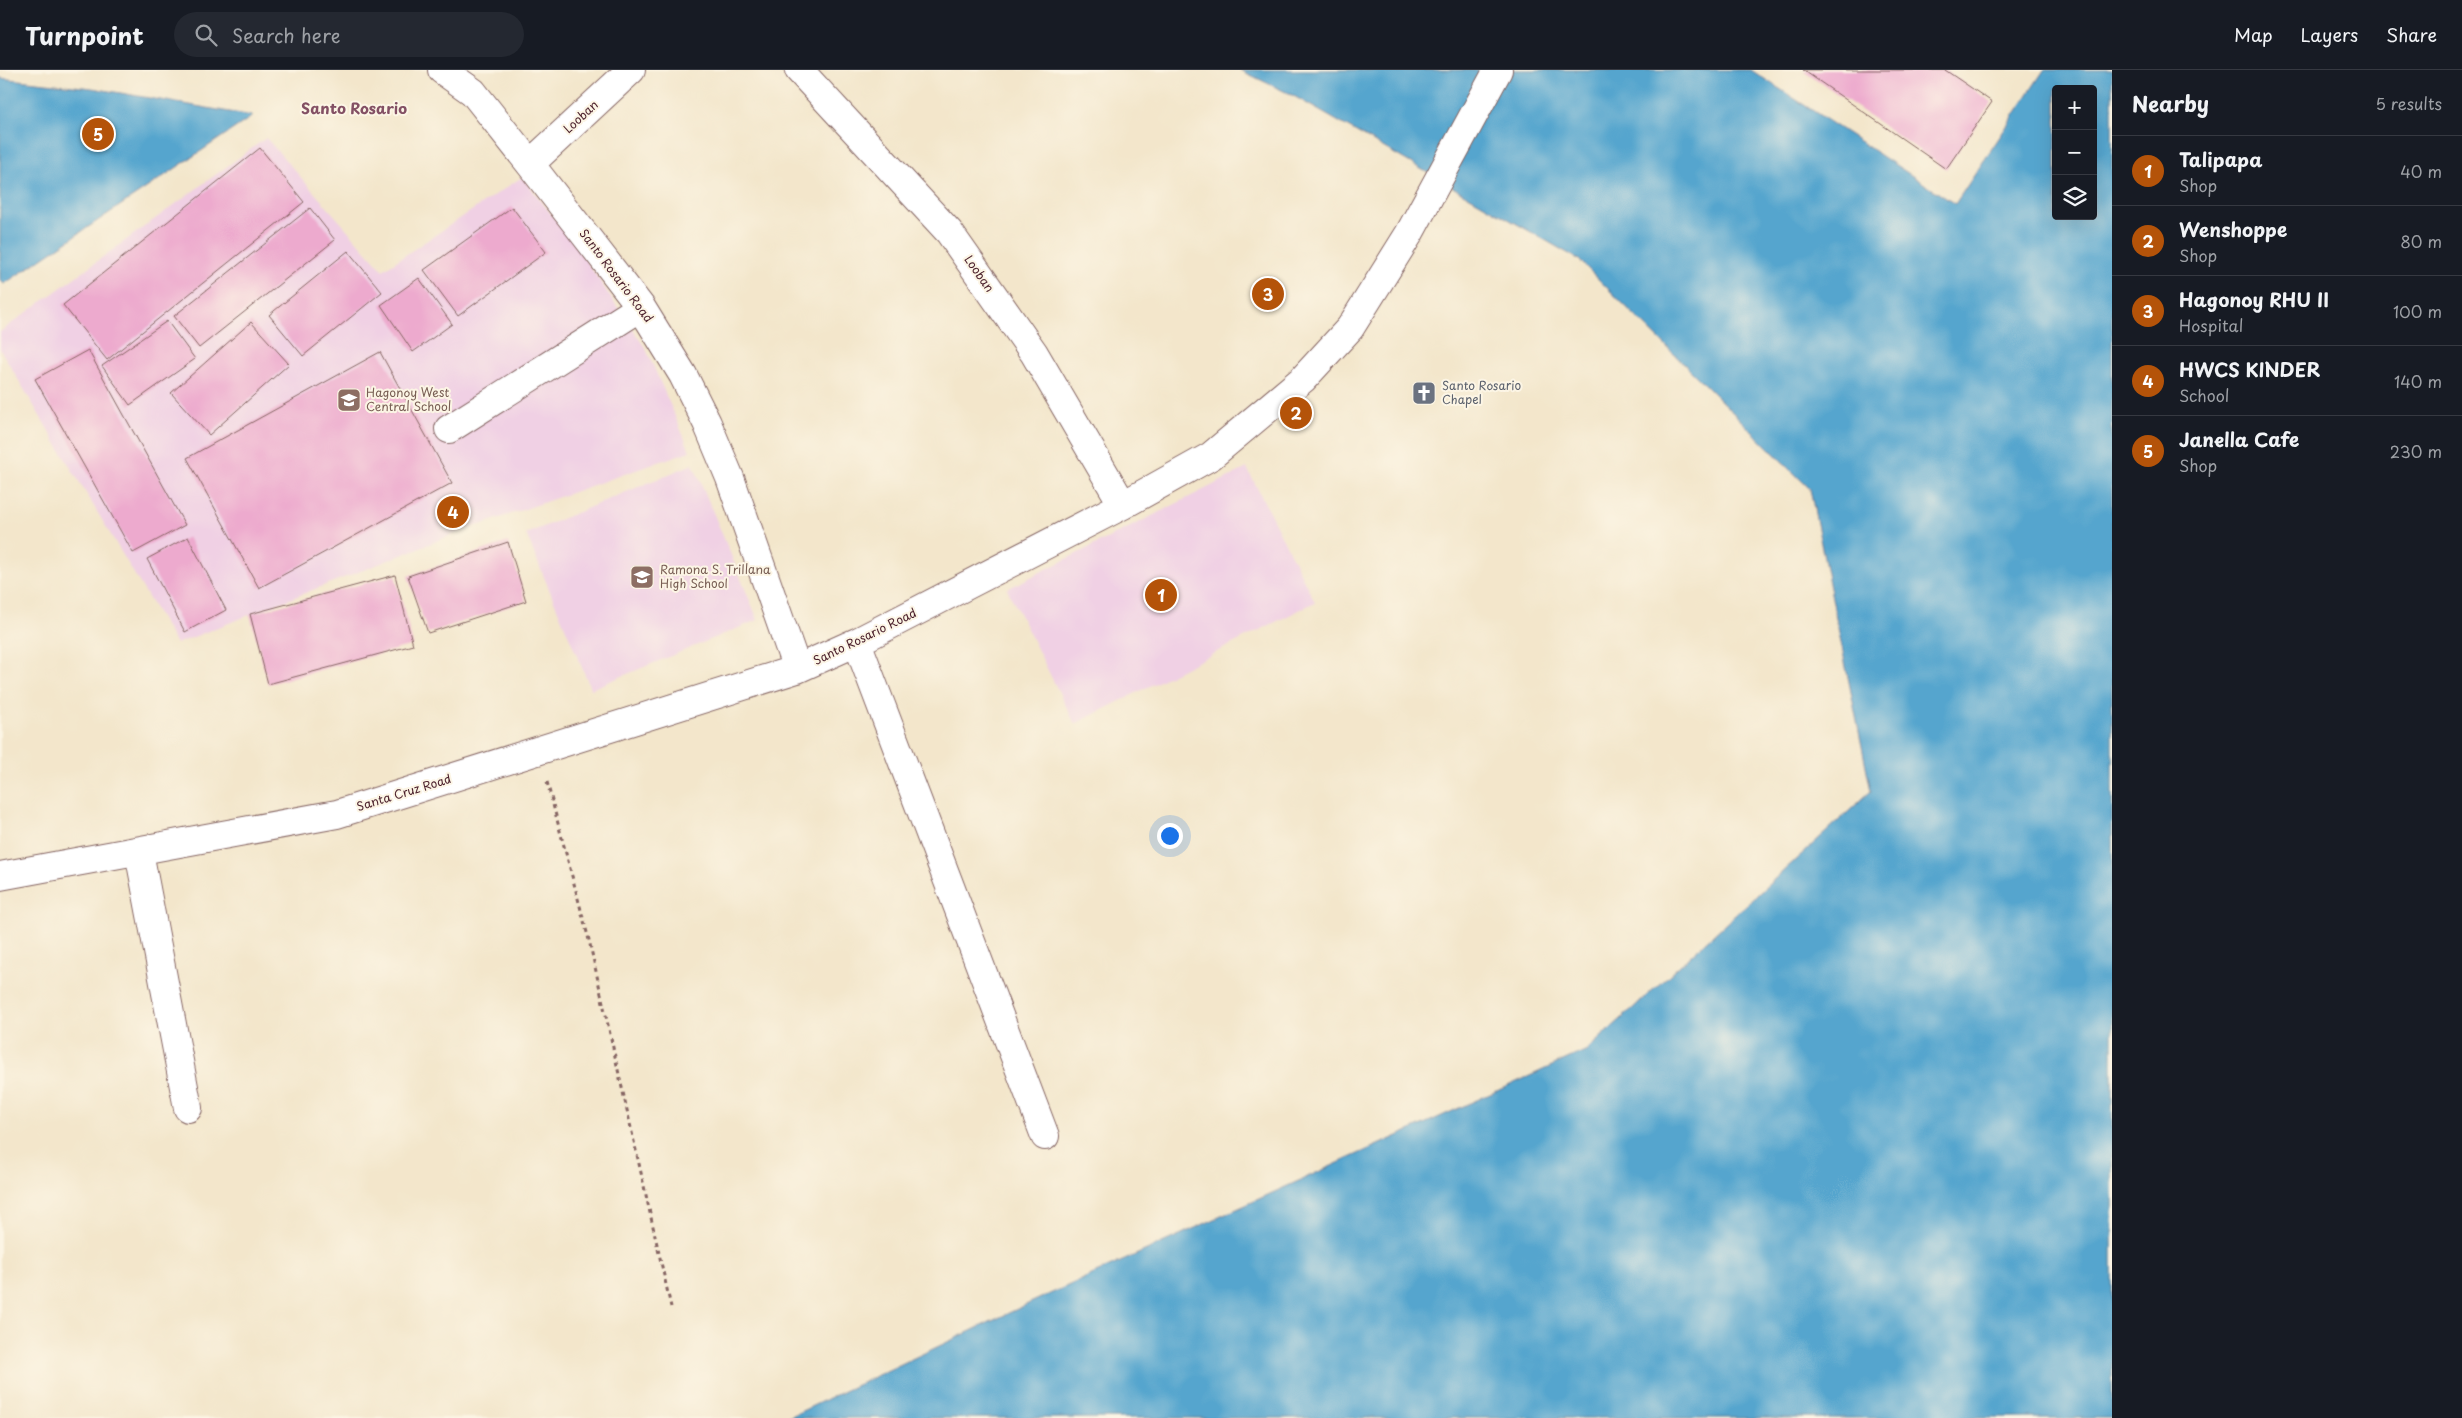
<!DOCTYPE html>
<html lang="en">
<head>
<meta charset="utf-8">
<style>
  :root { --surface:#171b24; --page:#242831; --text:#f1f3f6; --muted:#9ea1a6; --line:#363941; --accent:#b45309 }
  body { margin:0; font-family:"Playpen Sans",sans-serif; background:var(--page); color:var(--text) }
  .controls { position:absolute; right:15px; top:15px; display:grid; overflow:hidden; border-radius:5px; box-shadow:0 5px 20px #0002 }
  .controls button { width:45px; height:45px; display:grid; place-items:center; padding:0; border:0; border-bottom:1px solid var(--line); background:var(--surface); color:var(--text); font:25px sans-serif }
  .you { position:absolute; left:1169px; top:765px; width:18px; height:18px; margin:-12px; border:4px solid #fff; border-radius:50%; background:#1a73e8; box-shadow:0 0 0 8px #1a73e833 }
  .badge { display:grid; place-items:center; width:32px; height:32px; border-radius:50%; background:var(--accent); color:#fff; font-size:16px; font-weight:700 }
  .pin { position:absolute; translate:-50% -50%; border:2px solid #fff; box-shadow:0 1px 5px #0006 }
  .list { margin:0; padding:0; list-style:none }
  h2 { display:flex; justify-content:space-between; align-items:center; height:65px; margin:0; padding:0 20px; font-size:21px }
  h2 small { font-size:16px; font-weight:400; color:var(--muted) }
  .list li { display:grid; grid-template-columns:32px 1fr auto; gap:15px; align-items:center; box-sizing:border-box; height:70px; padding:0 20px; border-top:1px solid var(--line) }
  .list b { display:block; font-size:19px; white-space:nowrap }
  .list p { margin:0; font-size:16px; white-space:nowrap; color:var(--muted) }
  .list em { font-size:16px; font-style:normal; color:var(--muted) }
  .icon { flex:none; width:28px; height:28px; fill:none; stroke:currentColor; stroke-width:2; stroke-linecap:round; stroke-linejoin:round }
  .map { position:relative; flex:none; width:2112px; height:1348px; overflow:hidden }
  header { display:flex; align-items:center; gap:30px; box-sizing:border-box; height:70px; padding:0 25px; background:var(--surface); border-bottom:1px solid var(--line) }
  header strong { font-size:24px }
  nav { display:flex; gap:28px; margin-inline-start:auto; font-size:18px }
  .search { width:350px; height:45px; background:var(--page); display:flex; align-items:center; gap:12px; box-sizing:border-box; padding:0 18px; border-radius:28px; color:var(--muted); font-size:19px }
  main { display:flex }
  aside { flex:1; background:var(--surface) }
  .map>svg:first-child { display:block }
  .built { fill:#f0d0e4 }
  .water { fill:#54a5ce; stroke:#4f627c; fill-rule:evenodd }
  .building { fill:#edaace }
  .lines { fill:none; stroke-linecap:round; stroke-linejoin:round }
  .minor-casing { stroke:#856563; stroke-width:30 }
  .path { stroke:#856563; stroke-width:3; stroke-dasharray:4 4; stroke-linecap:butt }
  .minor { stroke:#fff; stroke-width:28 }
  .labels { text-anchor:middle; stroke-width:4; stroke-linejoin:round; paint-order:stroke }
  .street-label { font-size:12px; fill:#4a1f2b; stroke:#fcf5e5 }
  .worship-label { font-size:12px; fill:#5b616d; stroke:#fcf5e5; text-anchor:start }
  .education-label { font-size:12px; fill:#785e54; stroke:#fcf5e5; text-anchor:start }
  .quarter-label { font-size:15px; font-weight:bold; fill:#835064; stroke:#fcf5e5 }
</style>
</head>
<body>
<header>
<strong>Turnpoint</strong>
<div class="search"><svg class="icon" aria-label="search" viewBox="0 0 24 24"><circle cx="10" cy="10" r="6"/><path d="M15 15l6 6"/></svg>Search here</div>
<nav><a>Map</a><a>Layers</a><a>Share</a></nav>
</header>
<main>
<div class="map">
<svg width="2112" height="1348" viewBox="0 0 2112 1348">
  <rect width="100%" height="100%" fill="#fcf5e5"/>
  <filter id="ink" filterUnits="userSpaceOnUse"><feTurbulence type="fractalNoise" baseFrequency=".02" numOctaves="2"/><feDisplacementMap in="SourceGraphic" scale="10" xChannelSelector="R" yChannelSelector="G"/><feConvolveMatrix kernelMatrix="1 2 1 2 8 2 1 2 1" color-interpolation-filters="sRGB"/></filter>
  <filter id="wash" filterUnits="userSpaceOnUse"><feTurbulence type="fractalNoise" baseFrequency=".0096" numOctaves="4" result="noise"/><feDisplacementMap in="SourceGraphic" scale="20" xChannelSelector="R" yChannelSelector="G"/><feGaussianBlur stdDeviation="1.12" result="paint"/><feColorMatrix in="noise" values="0 0 0 0 0 0 0 0 0 0 0 0 0 0 0 0 0 1.4 0 .05"/><feComposite in="paint" operator="in"/></filter>
  <g filter="url(#wash)">
    <rect width="100%" height="100%" fill="#f3e6cb"/>
    <path class="built" d="M266,68L383,200L522,107L571,169L646,279L690,381L457,463L176,574L0,279V262Z
      M693,394L758,550L591,619L526,464Z
      M1247,398L1315,532L1075,654L1007,519Z"/>
    <path class="water" d="M1240,0H1751L1955,134L2044,0H2112V1348H787L1032,1232L1587,980L1871,721L1810,419L1578,189L1292,25ZM2056,19H2093V146H2056Z
      M0,8L92,18L253,46L4,214L0,210Z"/>
    <g id="blocks">
      <path class="building" d="M1803,0H1945L1992,32L1946,99Z
        M260,78L304,132L107,290L63,235Z
        M512,137L546,182L458,246L424,200Z
        M310,138L335,170L199,278L174,246Z
        M348,181L382,222L303,286L269,245Z
        M419,208L452,254L413,282L381,235Z
        M167,251L195,289L130,335L102,296Z
        M251,252L289,294L209,365L171,323Z
        M88,280L185,455L133,483L35,309Z
        M380,282L452,413L259,518L187,388Z
        M188,467L226,540L185,562L147,489Z
        M508,472L526,531L428,563L408,506Z
        M395,505L413,575L268,614L250,544Z"/>
    </g>
  </g>
  <g filter="url(#ink)">
    <use href="#blocks" fill-opacity="0" stroke="#856563" stroke-width="1"/>
    <g class="lines">
      <g class="minor-casing">
        <path id="minor" d="M442,0L473,22L530,94L641,237L683,305L707,353L730,408L797,599
          M799,0L949,162L1034,283L1123,435
          M530,94L631,0
          M449,359L641,237
          M857,572L1045,1066
          M139,782L188,1038
          M0,806L337,744L797,599L857,572L1123,435L1211,386L1303,309L1350,258L1409,164L1498,0"/>
      </g>
      <path class="path" d="M547,712L589,870L671,1237"/>
      <use href="#minor" class="minor"/>
    </g>
  </g>
  <defs>
    <g id="church-square" transform="scale(1.25)"><rect x="-9" y="-9" width="18" height="18" rx="4" fill="#6b7280" stroke="#fcf5e5"/><path d="M-1.2-6h2.4v3.5h3.3v2.4h-3.3V6h-2.4V-.1h-3.3v-2.4h3.3Z" fill="#fff"/></g>
    <g id="school-square" transform="scale(1.25)"><rect x="-9" y="-9" width="18" height="18" rx="4" fill="#8d6e63" stroke="#fcf5e5"/><path d="M0-5L7-2L0 1L-7-2ZM-4 1L0 2.5L4 1V4Q0 6-4 4Z" fill="#fff"/></g>
  </defs>
  <g fill-rule="evenodd">
    <use href="#church-square" x="1424" y="323"/>
    <use href="#school-square" x="349" y="330"/>
    <use href="#school-square" x="642" y="507"/>
  </g>
  <g class="labels">
    <g class="street-label">
      <text transform="translate(581 47) rotate(-43)" y="4">Looban</text>
      <text transform="translate(979 204) rotate(55)" y="4">Looban</text>
      <text transform="translate(616 206) rotate(53)" y="4">Santo Rosario Road</text>
      <text transform="translate(865 567) rotate(-26)" y="4">Santo Rosario Road</text>
      <text transform="translate(404 723) rotate(-17)" y="4">Santa Cruz Road</text>
    </g>
    <g class="worship-label">
      <text x="1442" y="320">Santo Rosario<tspan x="1442" dy="14">Chapel</tspan></text>
    </g>
    <g class="education-label">
      <text x="366" y="327">Hagonoy West<tspan x="366" dy="14">Central School</tspan></text>
      <text x="660" y="504">Ramona S. Trillana<tspan x="660" dy="14">High School</tspan></text>
    </g>
    <g class="quarter-label">
      <text x="354" y="44">Santo Rosario</text>
    </g>
  </g>
</svg>
<div class="controls">
<button>+</button>
<button>−</button>
<button><svg class="icon" aria-label="layers" viewBox="0 0 24 24"><path d="M12 4l9 5-9 5-9-5zM3 14l9 5 9-5"/></svg></button>
</div>
<div class="you"></div>
<div class="pin badge" style="left:1161px;top:525px">1</div>
<div class="pin badge" style="left:1296px;top:343px">2</div>
<div class="pin badge" style="left:1268px;top:224px">3</div>
<div class="pin badge" style="left:453px;top:442px">4</div>
<div class="pin badge" style="left:98px;top:64px">5</div>
</div>
<aside>
<h2>Nearby<small>5 results</small></h2>
<ul class="list">
<li><span class="badge">1</span><div><b>Talipapa</b><p>Shop</p></div><em>40 m</em></li>
<li><span class="badge">2</span><div><b>Wenshoppe</b><p>Shop</p></div><em>80 m</em></li>
<li><span class="badge">3</span><div><b>Hagonoy RHU II</b><p>Hospital</p></div><em>100 m</em></li>
<li><span class="badge">4</span><div><b>HWCS KINDER</b><p>School</p></div><em>140 m</em></li>
<li><span class="badge">5</span><div><b>Janella Cafe</b><p>Shop</p></div><em>230 m</em></li>
</ul>
</aside>
</main>
</body>
</html>
